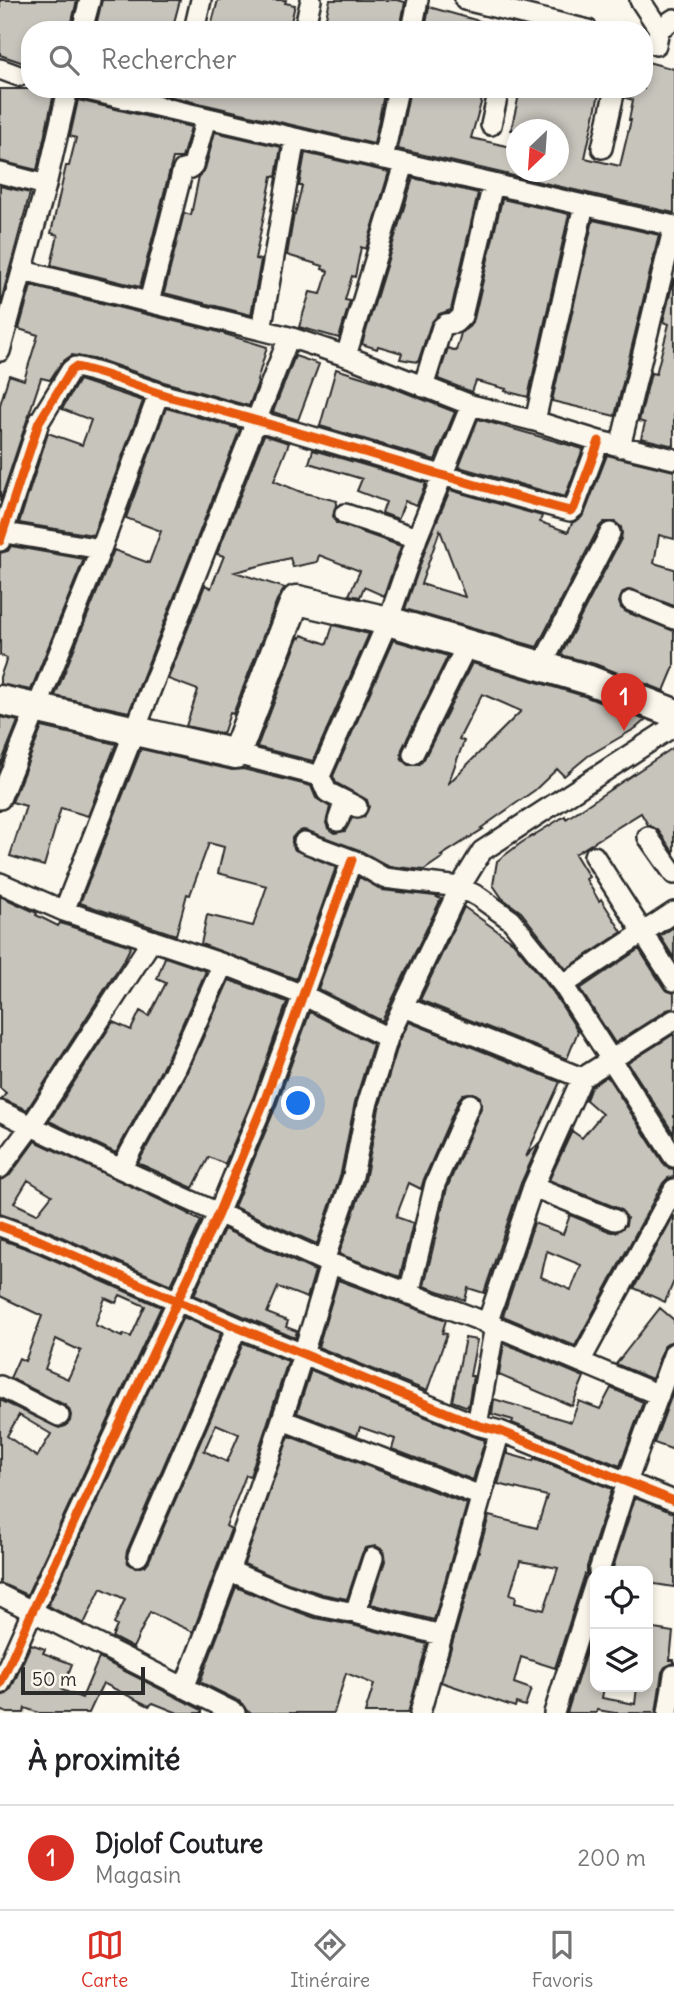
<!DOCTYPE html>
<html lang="fr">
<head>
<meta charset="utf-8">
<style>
  :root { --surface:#fff; --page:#f6f6f6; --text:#202124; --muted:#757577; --line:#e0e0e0; --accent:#d93025 }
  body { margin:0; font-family:Delius,sans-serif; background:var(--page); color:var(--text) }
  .controls { position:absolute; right:21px; bottom:21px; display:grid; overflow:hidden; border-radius:14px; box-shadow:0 4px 10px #0003 }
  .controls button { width:63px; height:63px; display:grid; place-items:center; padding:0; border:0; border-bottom:2px solid var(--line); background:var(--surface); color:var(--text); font:35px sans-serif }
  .compass { position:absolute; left:506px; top:119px; width:63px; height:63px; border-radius:50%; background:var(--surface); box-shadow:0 4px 10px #0003; rotate:205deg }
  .scale { position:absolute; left:21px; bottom:18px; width:124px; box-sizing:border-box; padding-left:7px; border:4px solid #2b2b2b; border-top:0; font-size:19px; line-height:24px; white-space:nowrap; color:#2b2b2b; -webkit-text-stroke:5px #fbf7ec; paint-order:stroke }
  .you { position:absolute; left:299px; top:1104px; width:24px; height:24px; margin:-18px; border:5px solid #fff; border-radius:50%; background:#1a73e8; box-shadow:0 0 0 10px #1a73e833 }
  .badge { display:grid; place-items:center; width:46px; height:46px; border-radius:50%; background:var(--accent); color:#fff; font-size:23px; font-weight:700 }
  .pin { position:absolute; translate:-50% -58px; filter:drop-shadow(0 2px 4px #0008) }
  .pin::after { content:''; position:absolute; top:37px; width:24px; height:21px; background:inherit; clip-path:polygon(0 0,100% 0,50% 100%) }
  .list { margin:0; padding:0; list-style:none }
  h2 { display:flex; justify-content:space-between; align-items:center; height:91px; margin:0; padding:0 28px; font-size:30px }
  h2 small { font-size:23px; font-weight:400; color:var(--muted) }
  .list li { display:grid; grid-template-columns:46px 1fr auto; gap:21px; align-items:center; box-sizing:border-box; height:105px; padding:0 28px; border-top:2px solid var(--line) }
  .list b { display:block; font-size:26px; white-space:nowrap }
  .list p { margin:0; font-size:23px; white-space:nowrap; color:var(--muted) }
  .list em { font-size:23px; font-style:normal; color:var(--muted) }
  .icon { flex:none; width:38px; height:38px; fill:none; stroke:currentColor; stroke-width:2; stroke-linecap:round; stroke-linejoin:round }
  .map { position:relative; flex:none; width:674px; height:1713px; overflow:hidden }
  .search { position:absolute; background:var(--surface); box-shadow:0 4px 10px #0003; left:21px; right:21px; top:21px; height:77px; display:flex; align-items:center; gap:18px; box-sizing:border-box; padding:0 24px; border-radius:28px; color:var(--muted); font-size:26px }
  .sheet { height:196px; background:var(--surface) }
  nav { display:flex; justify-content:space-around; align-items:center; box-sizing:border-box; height:98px; border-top:2px solid var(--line); background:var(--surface); font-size:19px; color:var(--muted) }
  nav a { display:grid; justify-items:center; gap:4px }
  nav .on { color:var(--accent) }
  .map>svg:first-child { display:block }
  .building { fill:#c7c4bc; stroke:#2b2b2b; stroke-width:2; fill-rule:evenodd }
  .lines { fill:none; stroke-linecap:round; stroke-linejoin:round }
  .street-casing { stroke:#2b2b2b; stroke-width:24 }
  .secondary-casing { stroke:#2b2b2b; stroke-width:33 }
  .street { stroke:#fbf7ec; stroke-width:19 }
  .secondary { stroke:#fbf7ec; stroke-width:28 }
  .cycleway-casing { stroke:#fbf7ec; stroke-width:13 }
  .cycleway { stroke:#e8590c; stroke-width:9 }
</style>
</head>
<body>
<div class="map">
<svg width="674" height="1713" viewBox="0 0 674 1713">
  <rect width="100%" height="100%" fill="#fbf7ec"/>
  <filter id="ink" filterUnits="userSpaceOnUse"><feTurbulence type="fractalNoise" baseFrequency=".0143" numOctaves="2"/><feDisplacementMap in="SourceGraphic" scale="14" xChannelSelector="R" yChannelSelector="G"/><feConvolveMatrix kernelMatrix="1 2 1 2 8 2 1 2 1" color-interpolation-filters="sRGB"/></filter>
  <g filter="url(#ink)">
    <path class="building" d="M0,0H77L70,30H30V65L0,55Z
      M102,0H180L172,30H95Z
      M218,0H286L285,3L295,5L289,30H210Z
      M330,0H397L405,2L400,30H323Z
      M429,7L497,26V30H425Z
      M644,61L674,69V213L398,149L410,89H485L471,138L516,148V172H558V130H511L519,95H521L522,89H600L585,158L620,166L631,120H629L633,100L626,98L627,89H644Z
      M0,89H55L37,170L0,161Z
      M138,89H385L374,144Z
      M78,100L191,127L182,158H173L140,287L51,265L58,235L51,233L66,166H69L76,138L70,136Z
      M215,132L281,147L276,177L272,176L255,259L261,260L251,315L164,293L184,213L191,215L199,176L205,169Z
      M305,153L389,172L366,249L361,247L355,277L352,276L345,300L350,301L339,338L299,327L310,292L321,294L328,271L322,269L323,266L287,255L294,214H295L302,186H299Z
      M413,178L478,193L451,310L439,314L431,323L418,362L400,359L402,353L378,346L377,349L362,344Z
      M0,186L30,193L0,305Z
      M502,199L569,214L528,397L505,391L506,389L476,381L472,392L438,379L448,348L456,351L461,333L471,325L474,319Z
      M593,220L659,235L615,416L552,401Z
      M674,278V446L641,438L645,423L639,421L651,373L656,374L669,324L663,322Z
      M31,286L215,331L267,347L257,381L258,382L249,406L164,382L103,361L72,355L61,363L50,380L41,378L0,502V405L9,375L24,380L38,335L19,329Z
      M295,356L319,364L298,420L273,412Z
      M336,369L381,383L455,412L435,460L320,426Z
      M79,380L143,401L93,535L19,523L48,433L82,445L91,420L62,409Z
      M166,408L240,429L129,712L55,696L114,550L149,563L161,531L126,518Z
      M478,419L583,449L565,497L459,467Z
      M264,435L289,443L274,481L301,492L337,501L333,516L336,523L401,546L384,596L364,587L360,597L349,595L360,571L319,555L317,562L293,567L290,558L235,572L285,588L277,600L233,714L230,713L223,734L186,726L198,690L168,679L205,585L211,588L224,556L217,554Z
      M313,450L426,483L417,505L405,501L398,519L382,513L386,502L357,491L362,479L309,463Z
      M607,455L674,471V539L659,535L654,563L674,569V606L630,589L623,592L619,602L621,608L626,612L674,631V667L664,691L595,664L561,655L621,539L622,533L621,527L615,522H604L599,527L537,647L405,609L428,542L450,490L542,516L540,522L568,532L572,523L581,518L585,512ZM440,530L465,597L421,584Z
      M11,546L84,559L31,690L0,684V677L7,658L0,655V553L8,551Z
      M333,625L369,634L313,761L257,747L299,637L301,638L302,635L327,644Z
      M393,640L448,656L402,749L401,754L402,760L408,765H419L424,759L472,663L584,696L645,720L636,728L588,756L564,776L557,769L535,790L481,828L483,829L441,856L443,857L424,870L388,866L359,850L308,831L303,830L297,832L292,838V845L295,850L336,867L296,979L201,944L207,915L253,926L267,886L218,873L224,847L209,843L190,895L187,894L176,935L80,903L141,749L232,770L243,769L311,786L316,798L330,807L326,823L328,828L335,833L345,831L352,818L358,819L364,817L369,807L367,800L336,783L333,776ZM482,694L521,711L448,784L464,741L459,739Z
      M0,717L18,721L0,766Z
      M42,727L116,744L88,816L61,808L44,866L10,856L26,806L12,802Z
      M674,747V853L658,830L648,825L641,813L575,854L589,877L586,879L599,901L601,899L622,932L566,969L521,912L502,898L493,885L497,861L521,843L565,816L566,819Z
      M359,877L382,890L435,896L441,899L382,1021L318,989Z
      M0,896L37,913L36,915L58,926L60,923L131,946L125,958L27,1110L2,1099L6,1093L0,1088Z
      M464,907L513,942L553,992L578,1031L567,1059L420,1000Z
      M674,927V958L660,936Z
      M639,949L664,988L668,991L674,993V1008L667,1010L615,1043L580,989Z
      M165,957L206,971L165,1063L116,1153L49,1121L113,1022L131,1030L140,1011L149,1016L166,983L157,979Z
      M229,980L287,1002L253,1098L225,1164L209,1157L193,1188L138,1163L187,1073Z
      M310,1012L373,1044L355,1102L341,1173L317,1244L234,1207L276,1106Z
      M409,1022L560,1082L526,1157L540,1142L521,1183L484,1293L468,1288L465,1300L424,1286L447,1188L481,1108L480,1097L474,1093L463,1094L459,1099L424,1179L421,1189L409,1183L396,1217L413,1223L400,1277L339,1254L365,1180L379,1108L399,1042Z
      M674,1034V1134L628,1063Z
      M607,1076L664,1164L668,1168L674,1169V1177L668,1178L663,1183L575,1346L503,1316L534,1223L563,1234L570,1215L611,1232H617L626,1225L627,1218L620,1209L549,1180L572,1131L582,1138L602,1114L586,1100L591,1087ZM547,1251L581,1265L571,1290L541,1277Z
      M35,1141L190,1214L189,1215L201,1221L171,1285L46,1230L0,1214V1180L10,1175ZM28,1180L52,1195L37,1214L14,1203Z
      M674,1215V1281L665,1302L634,1288Z
      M224,1229L315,1271L307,1298L278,1287L267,1313L288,1321L286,1327L297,1331L295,1338L194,1295Z
      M0,1239L36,1252L161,1307L27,1595L0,1583V1400L59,1428L66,1426L70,1421L71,1415L69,1409L65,1405L10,1378L19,1358L25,1361L42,1316L0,1296ZM120,1295L145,1306L131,1337L124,1334L122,1337L95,1325L105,1298L116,1303ZM56,1339L81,1351L68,1379L45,1369ZM19,1415L51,1434L37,1457L7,1436Z
      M338,1280L446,1320L442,1333L447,1334L427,1391L318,1347Z
      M660,1308L674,1320V1341L667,1343L663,1348L652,1379L616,1364Z
      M183,1317L221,1333L127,1551L126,1557L128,1563L134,1567L145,1566L149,1561L243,1343L288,1361L250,1476L246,1475L226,1526L231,1529L193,1632L150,1612L133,1648L112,1637L117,1626L114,1624L125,1599L101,1588L84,1624L48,1606ZM216,1424L239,1434L227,1462L204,1451Z
      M465,1338L477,1340L470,1376H473L468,1407L452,1401Z
      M504,1343L584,1377L572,1406L499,1375Z
      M311,1370L472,1436L485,1440L473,1480L392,1449L395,1439L360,1427L357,1436L297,1413Z
      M611,1388L643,1402L620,1466L512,1423L513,1420L492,1414L494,1399L571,1422L579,1401L600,1409Z
      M674,1389V1450L654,1443Z
      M289,1436L467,1504L434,1620L371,1604L385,1561L383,1550L376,1546L365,1548L362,1554L347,1599L322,1594L288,1583L244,1564Z
      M508,1449V1454L533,1461L534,1458L612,1489L587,1567V1574H585L555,1668L521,1657L514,1683L531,1689L525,1706L516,1703L515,1707L441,1682L489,1516L537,1528L547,1496L498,1484ZM520,1561L558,1568L544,1610L515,1603L516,1596L510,1594Z
      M635,1498L674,1513V1587L648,1583V1571H612Z
      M236,1587L279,1605L315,1618L352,1625L427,1644L408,1713H365L374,1684L346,1673L334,1713H252L247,1711L241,1702L200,1682Z
      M648,1628L673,1632L670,1660H674V1663L665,1667L662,1672L656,1713H615L597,1710L596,1713H567L592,1633H595V1687H604L602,1698L635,1704L637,1687H648Z
      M31,1644L45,1649L43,1653L72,1664L62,1690L82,1698L99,1658L202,1710V1713H178L153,1703L149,1706L103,1683L89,1713H39L25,1708L24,1713H7L0,1710V1696L7,1694L11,1689Z"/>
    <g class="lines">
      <g class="street-casing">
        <path id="street" d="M465,0L588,30
          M640,0L659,29L656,45
          M659,29L674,19
          M82,30L90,0
          M194,30L201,0
          M304,30L311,0
          M412,30L418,0
          M0,69L19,76
          M83,89L674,226
          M491,125L499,89
          M602,148L615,89
          M383,159L398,89
          M0,173L46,185
          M23,271L289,337L346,356L471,405L535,421L599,441L674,459
          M149,302L182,173L183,170L191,168L193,165L206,118
          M261,330L295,138
          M0,351L46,185L68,89
          M346,356L404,164
          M423,387L442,327L446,324L455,323L462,316L493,184
          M535,421L584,205
          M620,447L674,226
          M345,514L417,538
          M0,532L101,549
          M0,541L39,422L71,370L75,367C107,373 139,388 171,397C305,432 436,476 570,511L574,508L599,441
          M631,601L674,619
          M541,667L610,533
          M236,754L320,776
          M413,754L467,645
          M0,799L101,549L159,393
          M357,807L327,792L320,776L388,621L417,538L471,405
          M338,821L345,801
          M648,837L674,874
          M304,842L355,861L384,878L460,887L479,897L511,920L563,985L674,1157
          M594,856L674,981
          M0,883L64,911L223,964L303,995L388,1038
          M64,911L289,337
          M563,985L674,912
          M404,1007L582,1078
          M0,1111L121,1169L324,1261L495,1326L659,1395
          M0,1168L31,1126L152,940
          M121,1169L176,1068L223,964
          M533,1187L615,1220
          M0,1226L41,1241L237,1327L477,1425L500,1431L674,1501
          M324,1261L353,1176L367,1105L388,1038L460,887L482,851L674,726
          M409,1294L435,1184L470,1104
          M487,1324L533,1187L582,1078L674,1020
          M580,1362L674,1189
          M0,1386L59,1416
          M282,1420L481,1496
          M477,1425L495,1326
          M138,1556L237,1327
          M230,1571L284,1594L319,1606L355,1613L441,1635
          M599,1571L627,1482L674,1353
          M0,1595L235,1713
          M355,1613L373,1558
          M0,1684L32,1612L218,1214L264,1102L352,860
          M184,1688C239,1549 289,1408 330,1264
          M420,1713L500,1431
          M554,1713L595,1583
          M668,1713L674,1675"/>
      </g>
      <g class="secondary-casing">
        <path id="secondary" d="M0,700L236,754L293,606L296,600H298L388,621L589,680L674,713"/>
      </g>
      <use href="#street" class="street"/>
      <use href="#secondary" class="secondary"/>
      <g class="cycleway-casing">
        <path id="cycleway" d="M0,541L39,422L71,370L75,367C107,373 139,388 171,397C305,432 436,476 570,511L574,508L599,441
          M0,1226L41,1241L237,1327L477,1425L500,1431L674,1501
          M0,1684L32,1612L218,1214L264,1102L352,860"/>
      </g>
      <use href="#cycleway" class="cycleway"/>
    </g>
  </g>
</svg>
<div class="controls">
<button><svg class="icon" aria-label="locate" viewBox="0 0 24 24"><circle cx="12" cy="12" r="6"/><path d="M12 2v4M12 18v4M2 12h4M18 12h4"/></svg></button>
<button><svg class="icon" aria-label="layers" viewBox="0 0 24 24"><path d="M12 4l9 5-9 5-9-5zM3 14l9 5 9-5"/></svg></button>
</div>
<svg class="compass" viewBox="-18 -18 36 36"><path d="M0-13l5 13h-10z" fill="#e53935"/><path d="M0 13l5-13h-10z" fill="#757577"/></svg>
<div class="scale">50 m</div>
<div class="you"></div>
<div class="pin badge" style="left:624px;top:731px">1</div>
<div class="search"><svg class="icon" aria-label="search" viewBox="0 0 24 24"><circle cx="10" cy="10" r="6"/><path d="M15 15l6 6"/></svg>Rechercher</div>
</div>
<section class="sheet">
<h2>À proximité<small></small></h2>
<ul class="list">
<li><span class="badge">1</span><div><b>Djolof Couture</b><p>Magasin</p></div><em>200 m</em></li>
</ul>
</section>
<nav>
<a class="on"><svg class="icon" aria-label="map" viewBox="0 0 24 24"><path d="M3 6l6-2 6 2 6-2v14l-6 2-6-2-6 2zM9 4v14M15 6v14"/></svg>Carte</a>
<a><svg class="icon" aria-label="directions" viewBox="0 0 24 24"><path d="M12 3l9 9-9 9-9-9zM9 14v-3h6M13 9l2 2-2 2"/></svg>Itinéraire</a>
<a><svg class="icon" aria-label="saved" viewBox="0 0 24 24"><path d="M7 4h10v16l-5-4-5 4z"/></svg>Favoris</a>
</nav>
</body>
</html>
